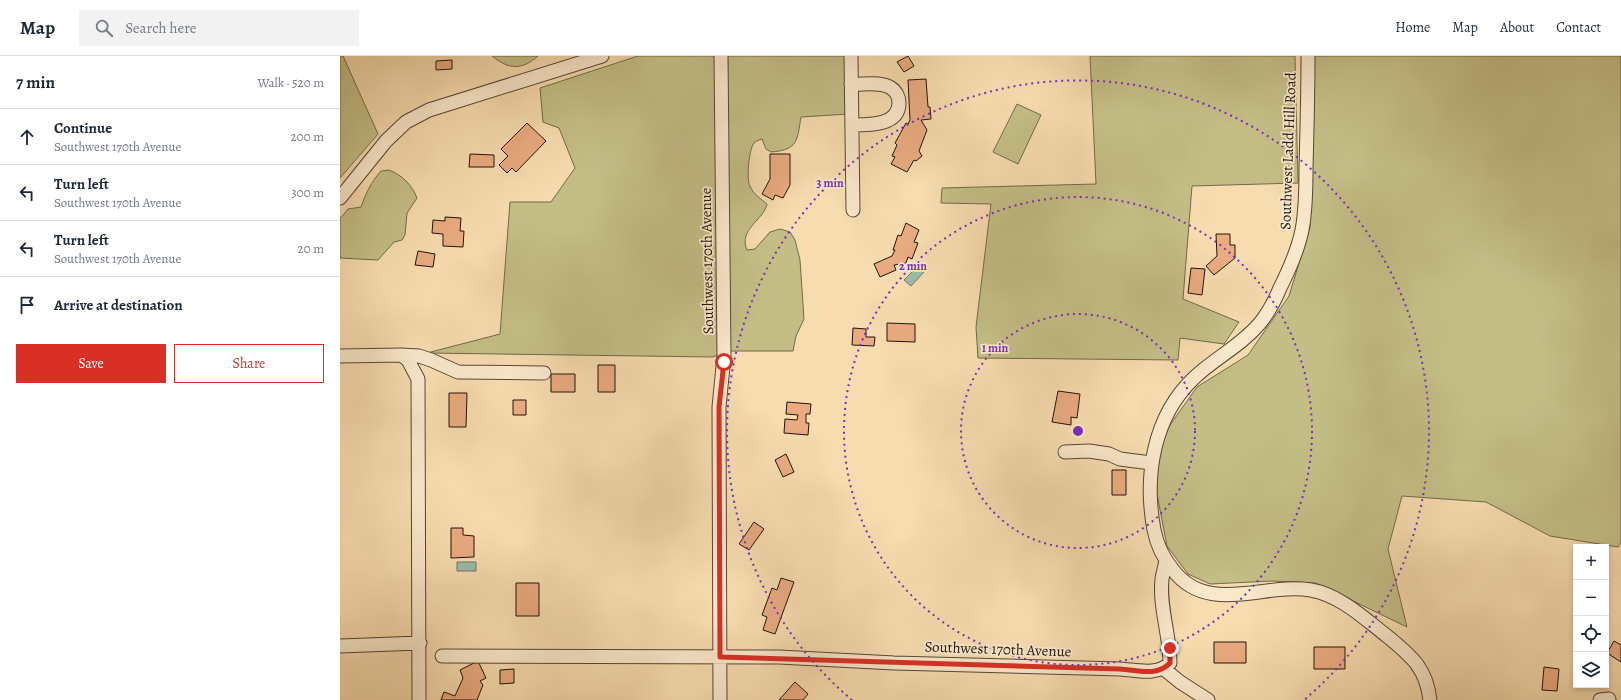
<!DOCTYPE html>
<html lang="en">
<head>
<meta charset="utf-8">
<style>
  :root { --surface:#fff; --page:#f2f2f3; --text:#1f2937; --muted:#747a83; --line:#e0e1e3; --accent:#d93025 }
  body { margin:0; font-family:Alegreya,serif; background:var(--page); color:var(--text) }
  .controls { position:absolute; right:12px; bottom:12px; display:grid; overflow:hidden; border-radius:0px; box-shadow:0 2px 6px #0003 }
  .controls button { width:36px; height:36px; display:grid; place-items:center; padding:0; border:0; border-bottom:1px solid var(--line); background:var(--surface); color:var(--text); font:20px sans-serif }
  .stop { position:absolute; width:12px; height:12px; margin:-9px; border:3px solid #d93025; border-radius:50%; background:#fff }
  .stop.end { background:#d93025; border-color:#fff; box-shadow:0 1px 4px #0008 }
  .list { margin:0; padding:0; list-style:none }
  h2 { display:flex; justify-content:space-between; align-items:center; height:52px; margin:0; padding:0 16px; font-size:17px }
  h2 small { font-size:13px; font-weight:400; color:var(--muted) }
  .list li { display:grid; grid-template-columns:26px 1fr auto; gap:12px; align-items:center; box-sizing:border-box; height:56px; padding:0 16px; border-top:1px solid var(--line) }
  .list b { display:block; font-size:15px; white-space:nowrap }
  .list p { margin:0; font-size:13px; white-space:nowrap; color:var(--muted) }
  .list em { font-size:13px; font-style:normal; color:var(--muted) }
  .actions { display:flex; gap:8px; padding:12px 16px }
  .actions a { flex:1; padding:9px 0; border:1px solid var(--accent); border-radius:0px; text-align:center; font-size:14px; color:var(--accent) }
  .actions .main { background:var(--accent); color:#fff }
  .icon { flex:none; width:22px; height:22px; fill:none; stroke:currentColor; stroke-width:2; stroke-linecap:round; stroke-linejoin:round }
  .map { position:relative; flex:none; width:1281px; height:644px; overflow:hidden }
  header { display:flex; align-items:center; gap:24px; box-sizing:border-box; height:56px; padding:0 20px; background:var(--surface); border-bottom:1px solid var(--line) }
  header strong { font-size:19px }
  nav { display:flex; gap:22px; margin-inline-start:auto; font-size:14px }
  .search { width:280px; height:36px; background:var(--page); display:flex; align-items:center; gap:10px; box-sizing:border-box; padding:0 14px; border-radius:0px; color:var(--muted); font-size:15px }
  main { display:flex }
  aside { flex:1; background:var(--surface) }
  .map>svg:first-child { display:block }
  .green { fill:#c4be86; stroke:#726949 }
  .water { fill:#9dbcab; stroke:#6b796b }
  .building { fill:#eaab81; stroke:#21140c }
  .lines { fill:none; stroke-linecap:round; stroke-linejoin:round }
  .minor-casing { stroke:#564635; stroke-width:15 }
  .minor { stroke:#fae8cb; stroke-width:13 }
  .route { stroke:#d93025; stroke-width:5 }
  .ring { fill:none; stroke:#7b2cbf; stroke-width:2; stroke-dasharray:2 4 }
  .labels { text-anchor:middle; stroke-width:3.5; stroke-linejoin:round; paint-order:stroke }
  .street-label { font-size:15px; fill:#21140c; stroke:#fae8cb }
  .centre { fill:#7b2cbf; stroke:#fae8cb; stroke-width:2 }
  .ring-label { font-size:12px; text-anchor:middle; font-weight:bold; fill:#7b2cbf; stroke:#fae8cb; stroke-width:3.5; stroke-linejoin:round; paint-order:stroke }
</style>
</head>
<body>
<header>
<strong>Map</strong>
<div class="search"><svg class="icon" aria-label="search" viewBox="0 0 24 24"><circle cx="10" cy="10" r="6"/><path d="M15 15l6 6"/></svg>Search here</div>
<nav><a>Home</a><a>Map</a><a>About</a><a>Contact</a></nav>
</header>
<main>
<aside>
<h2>7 min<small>Walk · 520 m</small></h2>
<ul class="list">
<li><svg class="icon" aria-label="ahead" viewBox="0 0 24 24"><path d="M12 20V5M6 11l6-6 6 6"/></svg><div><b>Continue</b><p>Southwest 170th Avenue</p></div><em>200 m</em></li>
<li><svg class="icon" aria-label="left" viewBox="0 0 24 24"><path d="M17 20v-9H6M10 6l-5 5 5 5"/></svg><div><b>Turn left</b><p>Southwest 170th Avenue</p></div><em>300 m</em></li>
<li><svg class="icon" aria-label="left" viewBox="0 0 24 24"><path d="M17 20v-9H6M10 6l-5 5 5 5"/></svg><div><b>Turn left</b><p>Southwest 170th Avenue</p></div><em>20 m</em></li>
<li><svg class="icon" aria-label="arrive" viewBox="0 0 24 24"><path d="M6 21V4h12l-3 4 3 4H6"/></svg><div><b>Arrive at destination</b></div></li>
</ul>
<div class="actions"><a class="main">Save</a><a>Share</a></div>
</aside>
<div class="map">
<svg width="1281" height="644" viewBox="0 0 1281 644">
  <rect width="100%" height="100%" fill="#f7dcaf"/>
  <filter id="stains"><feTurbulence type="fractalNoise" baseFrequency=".005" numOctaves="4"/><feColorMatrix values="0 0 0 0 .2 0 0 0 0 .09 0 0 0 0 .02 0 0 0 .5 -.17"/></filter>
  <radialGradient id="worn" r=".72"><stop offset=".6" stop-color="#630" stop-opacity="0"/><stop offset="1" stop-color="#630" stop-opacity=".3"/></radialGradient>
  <path class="green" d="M0,0H3L38,78L0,122Z
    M152,0H198C182,14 169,14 152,0Z
    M298,0H376L380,298L373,301L87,297L160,278L170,146H211L235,112L219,72L203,66L200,32Z
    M387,0H508V58L461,61C457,85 458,94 431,96L426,93L422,83C419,84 416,85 414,87C409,93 406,123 410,130C413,138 421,143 427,148C424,164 398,173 407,194L415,193L430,176L440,173L450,176L455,184L460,204L464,263L456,280L453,295H387Z
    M750,0H955L958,127L852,130L843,243L899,266L884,288L840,282L838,304L638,302L636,271L651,148L601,147L602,132L756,128Z
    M973,0H1281V487L1278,491L1210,480L1146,446L1062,440L1048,493L1067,571L976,527L932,525L870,528L848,518L827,490L817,438L815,402L830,369L857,331L908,299L949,240L970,171Z
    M677,48L701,59L678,108L653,96Z
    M49,114C62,119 72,129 77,142L67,157L65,179L62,184L54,186L38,204L0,202V163L8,153L21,151C26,137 31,126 41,115Z"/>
  <path class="water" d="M578,210L584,216L571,230L564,224Z
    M117,506H136V515H117Z"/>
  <path class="building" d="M568,0L574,10L564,16L557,6Z
    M112,4V13L96,14V5Z
    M586,23L588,51H590L591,63L581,64L587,74L579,95L582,100L576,105L574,104L567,116L551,108L555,101L552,100L557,89L555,87L566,67L568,68L570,64L568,24Z
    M187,67L206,85L176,116L172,112L167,117L159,109L168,100L161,93Z
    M130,98L154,99V111H129Z
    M430,98H450V129L443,142L435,139L433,144L422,138L430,123Z
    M105,161L121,162L120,175H124L123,191L103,190V178L92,177L93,164L105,165Z
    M566,167L579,174L574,186L578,187L572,203L568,201L566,207L554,209L556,214L540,221L534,208L552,200L555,194H553L558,179L561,180Z
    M876,178H890V189H895V202L874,219L866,210L877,200Z
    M78,195L95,198L93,211L75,209Z
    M851,212L865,213L862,239L848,237Z
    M547,267L575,268V286L547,285Z
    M513,272L526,273V281H535L534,290L512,289Z
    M258,309H275V336H258Z
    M211,318H235V336H211Z
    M718,335L740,338L737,362L731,361V369L712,366Z
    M109,337H127L126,371H109Z
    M173,344H186V359H173Z
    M447,346L471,348L470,358H466V367H469L468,379L444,377L445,363L457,364L458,359L446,358Z
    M446,398L454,416L443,421L435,404Z
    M772,414H786V439H772Z
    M414,466L424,473L409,494L399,488Z
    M111,472H123V479L134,480V501L111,502Z
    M441,522L454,526L435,578L423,574L427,561L422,559L432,532L437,534Z
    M176,527H199V560H176Z
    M1274,585L1281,589V606L1267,597Z
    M874,586H906V607H874Z
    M974,591H1005V613H974Z
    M138,605L146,622L140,625L143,629L137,644H101L104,636L115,640L123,622L120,614Z
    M1204,611L1219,613L1217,635L1202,634Z
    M174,613V627L160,628V614Z
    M455,626L468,638L463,644H439Z"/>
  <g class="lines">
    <g class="minor-casing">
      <path id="minor" d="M511,0L513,154
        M968,0C968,37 967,74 966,112C966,132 966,154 962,174C958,194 949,214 940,232C935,244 928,257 920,267C902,289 875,302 855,321C813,360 804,420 814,474C817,489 823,502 833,514C868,560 925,526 971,534C1000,539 1025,563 1047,580C1071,600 1086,611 1090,644
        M511,28C522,29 541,25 551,32C556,35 559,41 559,47C559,70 528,69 512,69
        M0,142L46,85L66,66L89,54L262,0
        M61,299L79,300L91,304L118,316L204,317
        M0,300L61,299L68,304L78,323L79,644
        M725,396L749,395L769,398L780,403L811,407
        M0,590L80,587
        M102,600L439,601L554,607L780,613C797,614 817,620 830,607C830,579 819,551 822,523C823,517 825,510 826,504
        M824,613L840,626L868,644
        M380,644L379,351L384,300L381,0
        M1260,644L1269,643"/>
    </g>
    <use href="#minor" class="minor"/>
  </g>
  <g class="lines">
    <path class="route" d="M384,306L379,351L380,601L780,613C797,614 817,621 830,607V592"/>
  </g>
  <g class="ring">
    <circle cx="738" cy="375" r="117"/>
    <circle cx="738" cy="375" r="234"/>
    <path d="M512 644A351 351 0 1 1 964 644"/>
  </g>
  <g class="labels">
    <g class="street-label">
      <text transform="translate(948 95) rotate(-88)" y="5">Southwest Ladd Hill Road</text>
      <text transform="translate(367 205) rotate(-91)" y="5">Southwest 170th Avenue</text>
      <text transform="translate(658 593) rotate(2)" y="5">Southwest 170th Avenue</text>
    </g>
  </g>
  <circle cx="738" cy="375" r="6" class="centre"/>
  <g class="ring-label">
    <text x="490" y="131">3 min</text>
    <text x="573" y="214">2 min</text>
    <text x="655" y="296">1 min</text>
  </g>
  <rect width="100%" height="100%" filter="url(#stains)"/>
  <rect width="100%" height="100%" fill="url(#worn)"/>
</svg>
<div class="controls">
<button>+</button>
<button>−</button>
<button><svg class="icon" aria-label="locate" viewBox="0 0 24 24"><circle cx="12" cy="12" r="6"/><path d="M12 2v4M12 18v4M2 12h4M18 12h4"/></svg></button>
<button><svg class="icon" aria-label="layers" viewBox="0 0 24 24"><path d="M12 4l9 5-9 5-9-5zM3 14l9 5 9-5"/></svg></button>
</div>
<div class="stop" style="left:384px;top:306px"></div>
<div class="stop end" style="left:830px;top:592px"></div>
</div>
</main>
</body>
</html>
